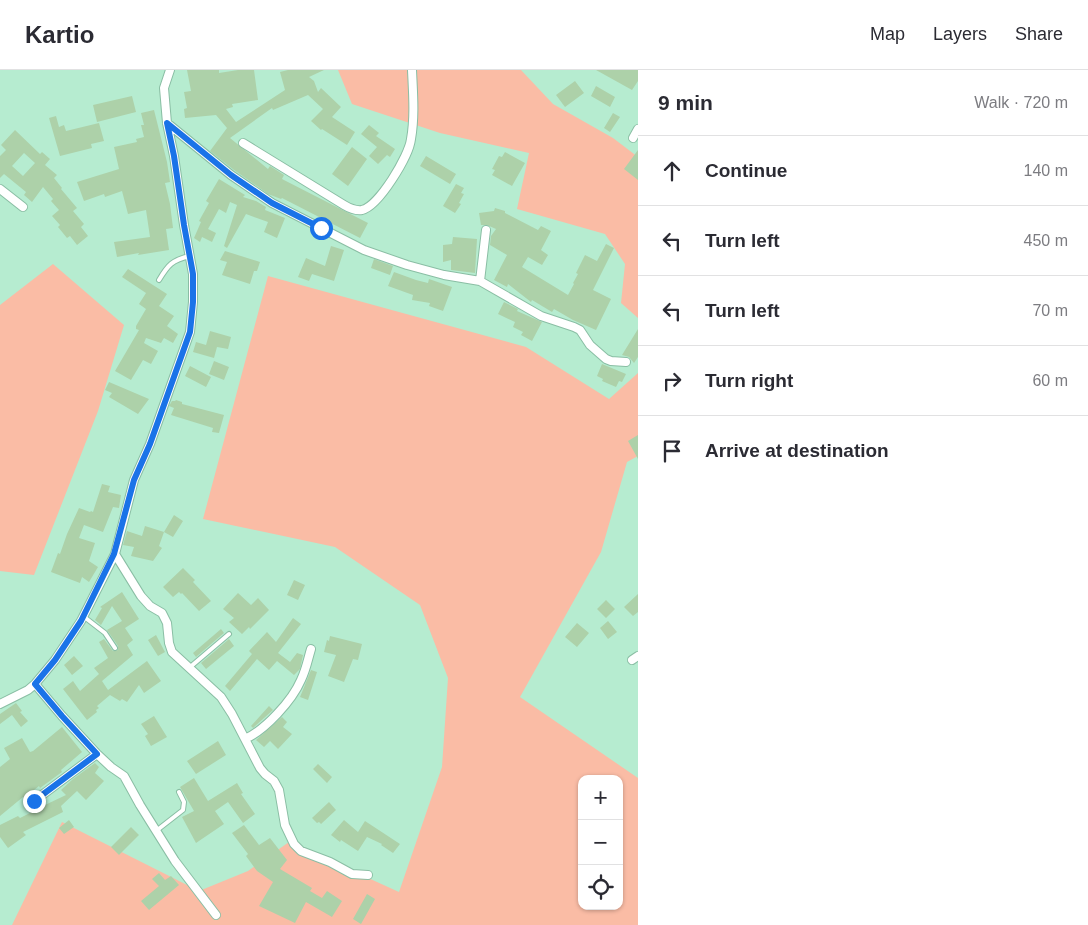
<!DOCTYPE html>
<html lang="en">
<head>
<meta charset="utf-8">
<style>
  :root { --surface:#fff; --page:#f7f7f7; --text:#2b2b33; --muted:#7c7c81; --line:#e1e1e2 }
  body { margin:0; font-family:Helvetica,sans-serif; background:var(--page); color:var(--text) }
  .controls { position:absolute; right:15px; bottom:15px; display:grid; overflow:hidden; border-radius:10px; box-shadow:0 1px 4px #0004 }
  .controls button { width:45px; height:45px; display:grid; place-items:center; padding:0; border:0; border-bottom:1px solid var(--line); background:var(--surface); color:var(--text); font:25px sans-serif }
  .stop { position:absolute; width:15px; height:15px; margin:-11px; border:4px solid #1a73e8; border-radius:50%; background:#fff }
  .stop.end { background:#1a73e8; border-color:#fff; box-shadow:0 1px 5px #0008 }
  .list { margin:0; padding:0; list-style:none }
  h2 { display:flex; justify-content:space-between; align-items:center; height:65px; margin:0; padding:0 20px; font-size:21px }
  h2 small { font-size:16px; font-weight:400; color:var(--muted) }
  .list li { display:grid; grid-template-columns:32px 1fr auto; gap:15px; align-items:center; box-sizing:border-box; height:70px; padding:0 20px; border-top:1px solid var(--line) }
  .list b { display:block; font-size:19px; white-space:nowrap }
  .list em { font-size:16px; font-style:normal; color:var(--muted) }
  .icon { flex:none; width:28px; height:28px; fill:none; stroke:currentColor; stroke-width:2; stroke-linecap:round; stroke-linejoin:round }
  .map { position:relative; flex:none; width:638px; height:855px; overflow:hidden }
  header { display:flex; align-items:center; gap:30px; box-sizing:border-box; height:70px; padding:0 25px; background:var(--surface); border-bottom:1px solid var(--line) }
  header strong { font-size:24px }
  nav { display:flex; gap:28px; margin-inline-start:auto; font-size:18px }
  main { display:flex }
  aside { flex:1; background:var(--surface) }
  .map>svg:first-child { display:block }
  .green { fill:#fabca5; fill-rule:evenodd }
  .building { fill:#add1a9; fill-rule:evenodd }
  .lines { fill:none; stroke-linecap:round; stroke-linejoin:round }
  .service-casing { stroke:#8abea4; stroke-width:6 }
  .minor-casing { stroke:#8abea4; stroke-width:10 }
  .service { stroke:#fff; stroke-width:4 }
  .minor { stroke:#fff; stroke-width:8 }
  .route { stroke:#1a73e8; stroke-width:6 }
</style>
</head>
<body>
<header>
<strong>Kartio</strong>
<nav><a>Map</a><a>Layers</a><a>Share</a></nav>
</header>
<main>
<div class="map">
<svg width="638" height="855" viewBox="0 0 638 855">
  <rect width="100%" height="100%" fill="#b6ecd0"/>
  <path class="green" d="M338,0H521L553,34L613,68L638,87V248L621,233L625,194L605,164L517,139L529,83L440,63L352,34Z
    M53,194L124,255L98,341L34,505L0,501V235Z
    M268,206L526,277L609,329L638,303V386L627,392L601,482L520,627L638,708V855H12L62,752L199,821L248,801L289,772L399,822L442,697L448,608L420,535L335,477L203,449ZM582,709H619V836H582Z"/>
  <path class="building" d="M187,0H219V3L238,0H254L258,30L232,34L233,37L226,39L236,52L285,20L280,2L288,0H324L309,7L314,11L318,22L321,18L341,37L332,47L355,62L347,75L322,59L321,60L311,51L323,39L308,25L273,40L272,38L230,68L268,99L270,96L284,105L282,109L368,153L360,168L282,128L281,129L268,124L234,100L210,81L227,58L216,45L185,48L184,39L187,38L184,22L191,21Z
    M596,0H638V11L632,20Z
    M575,11L584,23L565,37L556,25Z
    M596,16L615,27L610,37L591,26Z
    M132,26L136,42L97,52L93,35Z
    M154,40L167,92L170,112L165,113L170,134L173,158L166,159L169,180L138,185L139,183L117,187L114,172L150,167L146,140L128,144L122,121L105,127L104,124L84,131L77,112L119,99L114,77L137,72L136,69L144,67L141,55H144L141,43Z
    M613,43L620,47L610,62L604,58Z
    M56,46L59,57L64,55L66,61L99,53L104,71L91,74L92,78L60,86L49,48Z
    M369,55L379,63L376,66L395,79L390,87L387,85L378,94L369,86L377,77L361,64Z
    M15,60L40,84L42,82L50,89L45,95L57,105L54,108L62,118L61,119L77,138L73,141L84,154L81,157L88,166L77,175L70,166L67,168L58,157L60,155L52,146L59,140L51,131L53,129L43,117L32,132L24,125L26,122L4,104L0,108V86L6,80L1,75ZM24,83L35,93L23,106L12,96Z
    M352,77L367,89L348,116L332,104Z
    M638,80V110L624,99Z
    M505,82L525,93L512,116L492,105L495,100L492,99L499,86L502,87Z
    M426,86L456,104L450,114L420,96Z
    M219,109L245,125L243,127L256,131L266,137L265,140L285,148L277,168L264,162L268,152L246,144L227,178L224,176L237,135L230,132L226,143L219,139L208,159L216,163L212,172L202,167L200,172L194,168L201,152L199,151L209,133L206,131Z
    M456,114L464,118L461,123L464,124L459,133L461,134L455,143L443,136Z
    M495,138L505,141V143L538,160L541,156L551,161L541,180L548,185L542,195L528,187L522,197L568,225L574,214L573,213L578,204L576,203L585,185L597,191L606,174L614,178L593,220L611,229L596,260L573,250L554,239L552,242L532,230L531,232L508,214L507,217L494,210L507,185L490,175L491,166L496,159L487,155H481L479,143L494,141Z
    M453,167L477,169L475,203L451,200V190L443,192V175L452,174Z
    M331,176L344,180L334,211L312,204L309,211L298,207L306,188L325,196Z
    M225,181L260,192L257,201H254L250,214L222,205L227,192L220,190Z
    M374,189L393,196L390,205L371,198Z
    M128,199L167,224L159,236L174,246L167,256L178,264L173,273L164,268L161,273L146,268L144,273L158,281L151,294L143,290L131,310L115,301L139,260L136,259V256L146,239L139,234L146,223L122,207Z
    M394,202L416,210L428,213L429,209L452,217L443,241L429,236L430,233L412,230L413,225L388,216Z
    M504,232L518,239L517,241L542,252L532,271L521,265L523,262L513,257L515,252L498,244Z
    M638,259V287L634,293L629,287L622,285Z
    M210,261L231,267L228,279L217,277L214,288L193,282L196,272L206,275Z
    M214,291L229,297L224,310L209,304Z
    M602,294L626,304L622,312L619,311L616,317L602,311L603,309L597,306Z
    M190,296L211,307L206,317L185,306Z
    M109,312L149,329L138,344L109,327L112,323L105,320Z
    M176,330L182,332V334L224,345L219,363L212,362L213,358L171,345L174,338L169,336L172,331H175Z
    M638,365V389L628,371Z
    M102,414L110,416L108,422L121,425L119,438L113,437L103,462L84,455L79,468L95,473L89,491L98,497L89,512L82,507L80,513L51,502L58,483L60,484L67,464L79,438L90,442L91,441L93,442Z
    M174,445L183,451L173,467L164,462L159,476L162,478L153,491L131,486L134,477L123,475L127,461L142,466L145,456L164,462Z
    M183,498L195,510L193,512L211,531L199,541L182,523L181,524L179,522L173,527L163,517Z
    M294,510L305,515L298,530L287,525Z
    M122,522L139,549L125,558L133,570L127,575L133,585L102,611L108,620L147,591L161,611L144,623L139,615L127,632L122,629L120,631L110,625L97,636L99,638L96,640L97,642L87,650L63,619L73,611L80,621L99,604L94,598L108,588L99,572L104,569L113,581L118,580V576L107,560L122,551L112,536L101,555L95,550L102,538L100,537Z
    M238,523L251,535L258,528L269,540L250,559L249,557L242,564L229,552L234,548L223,539Z
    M638,524V542L633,546L624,537Z
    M606,530L615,539L606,548L597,539Z
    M293,548L301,554L278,583L290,592L297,583L303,585L300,599L294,605L277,591L269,600L257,589L230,621L225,616L252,584L249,581L267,562L276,572Z
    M608,551L617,562L608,569L600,558Z
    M577,553L589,563L577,577L565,567Z
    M221,559L224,563L196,587L193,583Z
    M156,565L165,582L158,586L148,570Z
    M330,566L362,574L358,590L353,589L344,612L328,606L336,585L324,582L327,570L329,571Z
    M229,569L234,576L206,599L201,593Z
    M74,586L83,596L72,605L64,595Z
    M311,600L317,602L308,630L300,627Z
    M16,633L22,641L20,642L28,651L21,657L12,645L0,654V644Z
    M269,636L273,640L253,658L251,656Z
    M154,646L167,667L151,676L145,666L148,664L141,654Z
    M282,647L287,652L283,657L292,664L278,679L270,671L264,677L256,670Z
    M62,657L82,682L61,700L62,702L40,718L39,716L24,728L23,727L0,746V697L10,689L4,678L22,668L30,682L33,681Z
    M218,671L226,685L196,704L187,691Z
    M95,693L99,697L95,703L104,711L86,730L77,721L61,736L63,742L23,762L26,765L8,778L0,767V755L18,746L20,748L34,741L33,739L44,733L45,735L66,725L61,720L73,709Z
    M318,694L332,707L327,713L313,699Z
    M194,708L208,731L237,713L243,723L241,724L255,744L243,753L228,732L215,741L224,754L196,773L182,747L194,741L180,717Z
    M329,732L336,740L321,754L319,752L317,753L312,748Z
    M69,750L74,757L64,764L59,758Z
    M344,750L358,762L365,751L400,774L393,783L381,775L382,774L367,767L358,781L341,770L340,772L331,765Z
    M244,755L259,775L270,768L287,790L280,799L312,818L310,821L322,828L327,821L342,831L332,847L306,832L295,853L259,836L273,812L257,801L246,786L248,784L232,763Z
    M131,757L139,765L119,785L111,777Z
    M159,803L165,810L171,806L179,815L149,840L141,831L159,816L152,809Z
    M367,824L375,829L361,854L353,849Z"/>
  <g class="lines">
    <g class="service-casing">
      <path id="service" d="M159,210C168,195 172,190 190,186
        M83,546L105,563L115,578
        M189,598L229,564
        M156,761L183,740L184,732L179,722"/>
    </g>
    <g class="minor-casing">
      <path id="minor" d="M167,53L231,105L272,133L364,180L407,195L444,205L480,211L541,246L574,257L580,260L590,275L606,289L611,291L626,292
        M633,68L638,59
        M243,73L344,135C349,138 355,141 362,140C379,136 409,86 411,69C415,46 413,23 412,0
        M0,119L23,137
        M480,211L486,160
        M115,484L141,526L150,536L162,543L167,553L169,573L172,582L221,627L232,644L260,698L265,704L274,711L279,720L285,755L294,774L301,781L330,792L352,804L368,805
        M632,590L638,586
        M35,614L62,646L97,684L111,697L124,706L140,735L175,791L216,845
        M0,634L28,620L35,614L55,590L81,551L115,484L134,410L150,374L190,262L193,232V204L184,155L174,86L167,53L164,18L170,0
        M245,669C265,660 292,631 301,610C306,600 308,589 311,579
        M34,731L97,684"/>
    </g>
    <use href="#service" class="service"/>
    <use href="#minor" class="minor"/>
  </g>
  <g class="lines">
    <path class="route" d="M34,731L97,684L62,646L35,614L55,590L81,551L114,484L134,410L150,374L190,262L193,232V204L184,155L174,86L167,53L231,105L272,133L321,158"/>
  </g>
</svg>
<div class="controls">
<button>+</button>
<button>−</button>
<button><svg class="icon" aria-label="locate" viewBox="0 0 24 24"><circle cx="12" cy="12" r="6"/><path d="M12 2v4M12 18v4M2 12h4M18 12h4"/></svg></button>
</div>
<div class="stop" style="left:321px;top:158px"></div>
<div class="stop end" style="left:34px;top:731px"></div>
</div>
<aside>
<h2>9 min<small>Walk · 720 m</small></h2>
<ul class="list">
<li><svg class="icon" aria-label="ahead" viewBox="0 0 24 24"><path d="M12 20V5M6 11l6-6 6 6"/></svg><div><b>Continue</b></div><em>140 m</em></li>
<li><svg class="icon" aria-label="left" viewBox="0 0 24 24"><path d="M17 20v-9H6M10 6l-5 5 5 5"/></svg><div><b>Turn left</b></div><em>450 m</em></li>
<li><svg class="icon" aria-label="left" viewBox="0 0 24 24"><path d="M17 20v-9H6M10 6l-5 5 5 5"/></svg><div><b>Turn left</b></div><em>70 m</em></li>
<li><svg class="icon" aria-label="right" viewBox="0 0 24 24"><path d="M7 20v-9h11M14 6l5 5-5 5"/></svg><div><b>Turn right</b></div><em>60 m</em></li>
<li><svg class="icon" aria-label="arrive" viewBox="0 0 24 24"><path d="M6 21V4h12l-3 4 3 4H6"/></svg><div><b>Arrive at destination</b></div></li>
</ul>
</aside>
</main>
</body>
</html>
